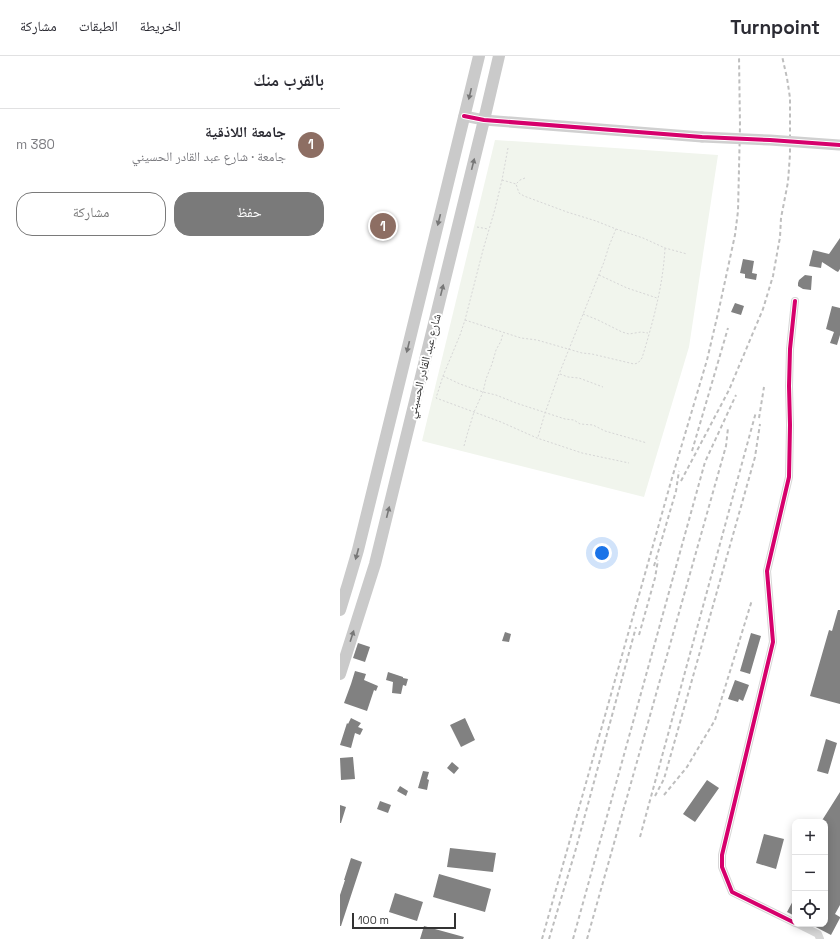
<!DOCTYPE html>
<html lang="ar">
<head>
<meta charset="utf-8">
<style>
  :root { --surface:#fff; --page:#f2f2f3; --text:#2b2b33; --muted:#7c7c81; --line:#e1e1e2; --accent:#7a7a7a }
  body { margin:0; font-family:"Space Grotesk","Noto Naskh Arabic",sans-serif; background:var(--page); color:var(--text); direction:rtl }
  .controls { position:absolute; right:12px; bottom:12px; display:grid; overflow:hidden; border-radius:8px; box-shadow:0 2px 10px #0003 }
  .controls button { width:36px; height:36px; display:grid; place-items:center; padding:0; border:0; border-bottom:1px solid var(--line); background:var(--surface); color:var(--text); font:20px sans-serif }
  .scale { position:absolute; left:12px; bottom:10px; width:104px; box-sizing:border-box; padding-left:4px; border:2px solid #333; border-top:0; font-size:11px; line-height:14px; white-space:nowrap; color:#333; -webkit-text-stroke:3px #fff; paint-order:stroke }
  .you { position:absolute; left:262px; top:497px; width:14px; height:14px; margin:-10px; border:3px solid #fff; border-radius:50%; background:#1a73e8; box-shadow:0 0 0 6px #1a73e833 }
  .badge { display:grid; place-items:center; width:26px; height:26px; border-radius:50%; background:var(--accent); color:#fff; font-size:13px; font-weight:700 }
  .pin { position:absolute; translate:-50% -50%; border:2px solid #fff; box-shadow:0 1px 4px #0006 }
  .list { margin:0; padding:0; list-style:none }
  h2 { display:flex; justify-content:space-between; align-items:center; height:52px; margin:0; padding:0 16px; font-size:17px }
  h2 small { font-size:13px; font-weight:400; color:var(--muted) }
  .list li { display:grid; grid-template-columns:26px 1fr auto; gap:12px; align-items:center; box-sizing:border-box; height:72px; padding:0 16px; border-top:1px solid var(--line) }
  .list b { display:block; font-size:15px; white-space:nowrap }
  .list p { margin:0; font-size:13px; white-space:nowrap; color:var(--muted) }
  .list em { font-size:13px; font-style:normal; color:var(--muted) }
  .actions { display:flex; gap:8px; padding:12px 16px }
  .actions a { flex:1; padding:9px 0; border:1px solid var(--accent); border-radius:16px; text-align:center; font-size:14px; color:var(--accent) }
  .actions .main { background:var(--accent); color:#fff }
  .icon { flex:none; width:22px; height:22px; fill:none; stroke:currentColor; stroke-width:2; stroke-linecap:round; stroke-linejoin:round }
  .map { position:relative; flex:none; width:500px; height:883px; overflow:hidden; direction:ltr }
  header { display:flex; align-items:center; gap:24px; box-sizing:border-box; height:56px; padding:0 20px; background:var(--surface); border-bottom:1px solid var(--line) }
  header strong { font-size:19px }
  nav { display:flex; gap:22px; margin-inline-start:auto; font-size:14px }
  main { display:flex }
  aside { flex:1; background:var(--surface) }
  .map>svg:first-child { display:block }
  .green { fill:#f1f5ed }
  .building { fill:#818181 }
  .lines { fill:none; stroke-linecap:round; stroke-linejoin:round }
  .path { stroke:#d6d6d6; stroke-width:1; stroke-dasharray:2 2; stroke-linecap:butt }
  .street { stroke:#d7d7d7; stroke-width:8 }
  .secondary { stroke:#d0d0d0; stroke-width:11 }
  .primary { stroke:#cacaca; stroke-width:12 }
  .rail { stroke:#bebebe; stroke-width:2; stroke-dasharray:4 3; stroke-linecap:butt }
  .secondary-bridge { stroke:#d0d0d0; stroke-width:11 }
  .cycleway-casing { stroke:#fff; stroke-width:6 }
  .cycleway { stroke:#d6006c; stroke-width:4 }
  .oneway { fill:#777 }
  .labels { text-anchor:middle; stroke-width:4; stroke-linejoin:round; paint-order:stroke }
  .street-label { font-size:12px; fill:#333; stroke:#fff }
</style>
</head>
<body>
<header>
<strong>Turnpoint</strong>
<nav><a>الخريطة</a><a>الطبقات</a><a>مشاركة</a></nav>
</header>
<main>
<div class="map">
<svg width="500" height="883" viewBox="0 0 500 883">
  <rect width="100%" height="100%" fill="#fff"/>
  <path class="green" d="M155,84L378,99L349,291L304,441L82,385Z"/>
  <path class="building" d="M500,182V213L498,216L496,215L482,206L481,212L469,210L473,194L489,198Z
    M403,203L414,205L412,217L417,218L416,224L405,222V218L400,217Z
    M465,219L472,220L471,234L463,233L458,230V227L459,224Z
    M395,247L404,250L401,259L391,256Z
    M492,250L500,252V279L497,289L490,287L494,276L486,273Z
    M498,554H500V648L470,640L489,574L492,575Z
    M165,576L171,578L169,586L162,585Z
    M411,577L421,580L410,618L400,615Z
    M18,587L30,591L25,606L13,602Z
    M15,615L26,618L24,624L38,630L36,635L34,634L27,655L4,647L11,628Z
    M48,616L63,621V622L68,623L66,630L63,629L61,638L52,637L53,626L46,624Z
    M395,624L409,629L403,645L399,643L398,646L388,643Z
    M11,662L21,667L18,671L23,673L20,679L15,677L11,692L0,689L7,667L8,668Z
    M125,662L135,684L121,691L110,669Z
    M486,683L497,687L488,718L477,715Z
    M13,701L15,723L1,724L0,702Z
    M112,706L119,712L114,718L107,712Z
    M83,715L89,716L87,723L89,724L87,734L78,732Z
    M367,724L379,732L355,766L343,758Z
    M60,730L68,735L66,740L57,735Z
    M500,736V849L495,858L500,861V862L491,879L470,868H485V766H481Z
    M40,745L51,749L48,757L37,753Z
    M0,749L6,751L1,767H0Z
    M424,778L444,783L436,813L416,807Z
    M110,792L156,797L153,816L107,811Z
    M11,802L22,806L1,870H0V839L5,824H4Z
    M99,818L151,833L145,856L93,841Z
    M55,837L83,846L77,865L49,856Z
    M455,841V860L447,856Z
    M84,870L124,881L123,883H80Z"/>
  <g class="lines">
    <path class="path" d="M168,92L162,124L155,153L143,194L125,264L120,279L103,320L96,342L161,366L197,382L242,397L289,407
      M185,122L180,124L176,128L179,137L184,140L227,156L256,165L276,173L269,190L264,206L219,318L205,357L198,381
      M162,124L176,128
      M137,171L148,173
      M276,173L303,182L325,192L347,198
      M259,219L287,232L317,242
      M243,258L258,264L282,276L289,278L301,276L308,277
      M125,264L181,282L197,284L242,297L252,298L294,308L298,307L302,302C313,266 323,230 325,192
      M220,318L228,321L239,322L263,331
      M103,320L120,328L143,336L156,339L176,347L225,363L234,364L240,368L253,369L265,375L307,387
      M124,390L127,379L134,356L143,336L146,323L152,308L156,294L161,285L163,277"/>
    <path class="street" d="M455,867L392,836L382,811V799L433,586L427,515L449,421L450,369L449,330L450,293L455,245
      M458,868L478,878L480,883"/>
    <path class="secondary" d="M124,60L144,64L362,81"/>
    <path class="primary" d="M0,554L8,528L18,494L53,352L139,0
      M0,618L35,508L144,64L159,0"/>
    <path class="rail" d="M419,362L424,331
      M352,395L388,272
      M341,425L389,334L423,253L433,220L440,181L441,162L448,126L450,98V42L447,22L442,0
      M314,510L336,435L339,415
      M299,579L315,522L318,504
      M324,739L347,711L375,664L412,544
      M315,740L324,723L415,401L420,368
      M300,781L416,356
      M202,883L332,422L367,304L379,253L395,179L398,155L400,70L399,0
      M209,883L235,796L296,571
      M233,883L365,406L396,339
      M247,883L386,390L388,372"/>
    <path class="secondary-bridge" d="M362,81L430,84L499,89"/>
    <g class="cycleway-casing">
      <path id="cycleway" d="M124,60L144,64L362,81L430,84L500,89
        M455,867L392,836L382,811V799L433,586L427,515L449,421L450,369L449,330L450,293L455,245"/>
    </g>
    <use href="#cycleway" class="cycleway"/>
  </g>
  <defs><path id="oneway-solid" d="M-6-.8H1V-3.2L6.5 0L1 3.2V.8H-6Z"/></defs>
  <g class="oneway">
    <use href="#oneway-solid" transform="translate(130 38) rotate(103)"/>
    <use href="#oneway-solid" transform="translate(133 108) rotate(-76)"/>
    <use href="#oneway-solid" transform="translate(99 164) rotate(104)"/>
    <use href="#oneway-solid" transform="translate(102 234) rotate(-76)"/>
    <use href="#oneway-solid" transform="translate(68 291) rotate(104)"/>
    <use href="#oneway-solid" transform="translate(48 456) rotate(-76)"/>
    <use href="#oneway-solid" transform="translate(17 498) rotate(105)"/>
    <use href="#oneway-solid" transform="translate(12 580) rotate(-72)"/>
  </g>
  <g class="labels">
    <g class="street-label">
      <text transform="translate(84 310) rotate(-76)" y="4">شارع عبد القادر الحسيني</text>
    </g>
  </g>
</svg>
<div class="controls">
<button>+</button>
<button>−</button>
<button><svg class="icon" aria-label="locate" viewBox="0 0 24 24"><circle cx="12" cy="12" r="6"/><path d="M12 2v4M12 18v4M2 12h4M18 12h4"/></svg></button>
</div>
<div class="scale">100 m</div>
<div class="you"></div>
<div class="pin badge" style="left:43px;top:170px;background:#8d6e63">1</div>
</div>
<aside>
<h2>بالقرب منك<small></small></h2>
<ul class="list">
<li><span class="badge" style="background:#8d6e63">1</span><div><b>جامعة اللاذقية</b><p>جامعة · شارع عبد القادر الحسيني</p></div><em>380 m</em></li>
</ul>
<div class="actions"><a class="main">حفظ</a><a>مشاركة</a></div>
</aside>
</main>
</body>
</html>
